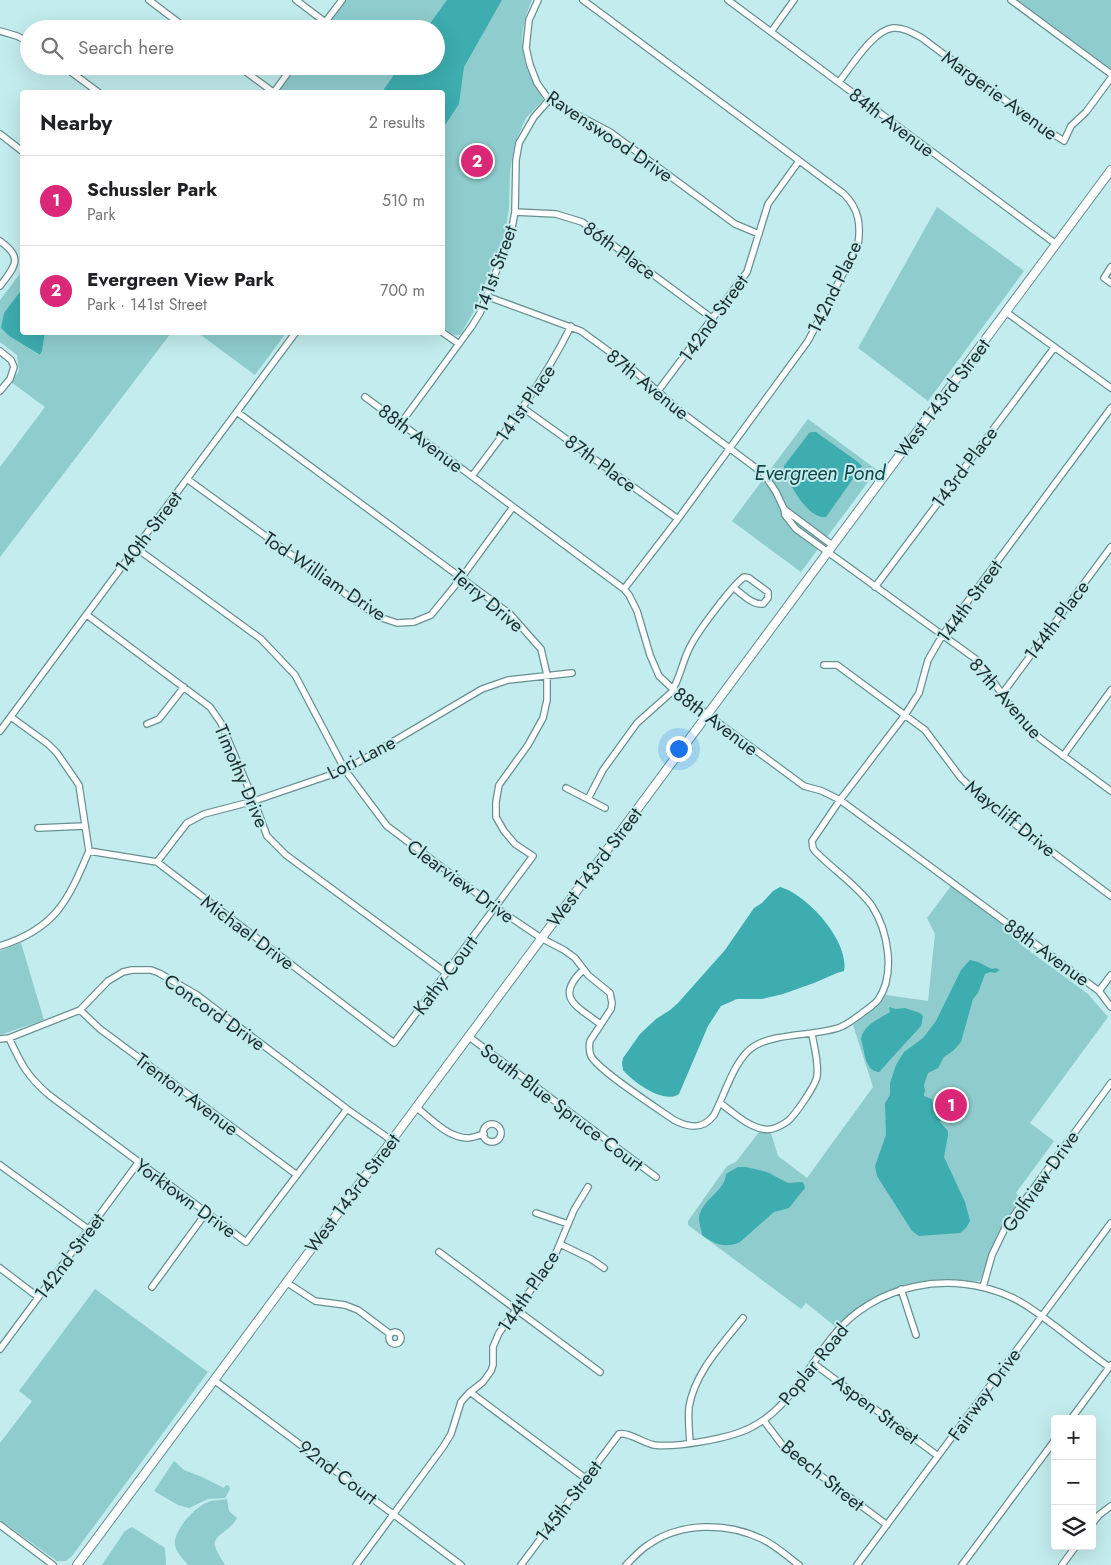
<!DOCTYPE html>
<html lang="en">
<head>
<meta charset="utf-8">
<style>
  :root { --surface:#fff; --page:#f6f6f6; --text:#202124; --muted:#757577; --line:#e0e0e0; --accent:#db2777 }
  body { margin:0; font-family:Jost,sans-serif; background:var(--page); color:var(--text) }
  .controls { position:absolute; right:15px; bottom:15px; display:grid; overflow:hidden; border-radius:5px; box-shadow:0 5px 20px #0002 }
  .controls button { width:45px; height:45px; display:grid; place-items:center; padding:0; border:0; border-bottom:1px solid var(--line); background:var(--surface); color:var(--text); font:25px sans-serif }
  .you { position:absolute; left:678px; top:748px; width:18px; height:18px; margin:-12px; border:4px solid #fff; border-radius:50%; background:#1a73e8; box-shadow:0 0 0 8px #1a73e833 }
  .badge { display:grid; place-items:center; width:32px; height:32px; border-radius:50%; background:var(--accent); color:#fff; font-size:16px; font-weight:700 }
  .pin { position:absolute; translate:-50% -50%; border:2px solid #fff; box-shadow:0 1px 5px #0006 }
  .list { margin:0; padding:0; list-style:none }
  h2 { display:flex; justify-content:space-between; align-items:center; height:65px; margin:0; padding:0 20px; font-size:21px }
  h2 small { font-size:16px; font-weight:400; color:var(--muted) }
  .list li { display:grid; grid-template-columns:32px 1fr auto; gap:15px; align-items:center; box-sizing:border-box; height:90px; padding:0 20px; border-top:1px solid var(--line) }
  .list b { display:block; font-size:19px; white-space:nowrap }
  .list p { margin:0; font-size:16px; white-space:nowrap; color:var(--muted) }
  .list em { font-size:16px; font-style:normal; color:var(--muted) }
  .icon { flex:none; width:28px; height:28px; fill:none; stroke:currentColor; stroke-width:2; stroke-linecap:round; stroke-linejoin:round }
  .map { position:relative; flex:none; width:1111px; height:1565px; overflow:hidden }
  .search { position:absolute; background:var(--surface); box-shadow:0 5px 20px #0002; left:20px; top:20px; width:425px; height:55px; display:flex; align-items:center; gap:12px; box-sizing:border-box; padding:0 18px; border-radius:28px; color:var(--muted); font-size:19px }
  .panel { position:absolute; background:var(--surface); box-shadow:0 5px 20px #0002; left:20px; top:90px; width:425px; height:245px; border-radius:5px }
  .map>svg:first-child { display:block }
  .green { fill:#8fcccd }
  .water { fill:#3dadaf }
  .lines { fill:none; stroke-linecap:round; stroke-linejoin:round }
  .street-casing { stroke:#689091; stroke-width:8 }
  .secondary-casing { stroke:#689091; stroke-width:10 }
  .street { stroke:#fff; stroke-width:5.5 }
  .secondary { stroke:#fff; stroke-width:8 }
  .labels { text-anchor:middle; stroke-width:4; stroke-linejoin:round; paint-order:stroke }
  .street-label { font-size:19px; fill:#1d2d2e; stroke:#c2eced }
  .water-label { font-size:20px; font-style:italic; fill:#134546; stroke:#c2eced }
</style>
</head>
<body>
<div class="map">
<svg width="1111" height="1565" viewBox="0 0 1111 1565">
  <rect width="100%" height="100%" fill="#c2eced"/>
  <path class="green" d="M346,0H532C520,27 518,53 532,80C535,87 541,93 543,100L526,118L515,143L510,170L509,208L505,234L473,313L461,334C454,338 448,331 443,327L442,92H277L297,66H436V29H325Z
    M1015,0H1111V70Z
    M937,207L1024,271L928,401L858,348Z
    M22,271V289L17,297L9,336L36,353L40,355L42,351L45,333H171L0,557V467L45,407L11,382L19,371L17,355L0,342V300Z
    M198,333H286L255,375Z
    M808,419L877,470L801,572L732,521Z
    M951,886L1022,939L1020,944L1088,994L1108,1017L1030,1123L1054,1141L1016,1193L1021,1198L997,1235L980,1281L931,1280L903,1285L873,1298L858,1307L836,1327L806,1303L801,1309L688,1225V1221L727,1166L736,1162L759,1132L771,1133L778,1156L807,1178L873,1087L853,1025L879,1005L886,995L928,1001L935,934L927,918Z
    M21,943L44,1020L0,1035V951Z
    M95,1289L208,1372L72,1556L66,1561H57L0,1520V1443L32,1401L19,1391Z
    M174,1461L184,1470L202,1477L224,1488L226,1485L229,1486L230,1489L225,1498L208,1499L189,1508L178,1505L154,1491Z
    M227,1499L229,1511L237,1518C231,1531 212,1535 215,1546C217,1553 222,1559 225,1565H188C184,1560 176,1552 175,1545C173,1530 197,1504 211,1501C216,1500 222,1500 227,1499Z
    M132,1527L165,1548L166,1565H102L125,1531Z"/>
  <path class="water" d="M447,0H502L464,67L459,104L443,128L442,92H382L400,66H436V29H426Z
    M22,289V332L45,333L42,351L40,355L9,336L1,328L4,313Z
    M812,432H816L858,462L862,466L826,517C807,519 789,484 784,468V466L809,433Z
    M780,887C807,894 850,942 844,971L837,973L814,983L783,994L762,999H737L721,1006L708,1026L679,1094C664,1105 632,1081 623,1070L622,1063L623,1058L640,1034L656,1019L670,1010L678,1003L725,950L754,908L762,903L773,891Z
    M970,960L978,962L992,969L996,968L1000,970L995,973L990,972L985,974L978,993L973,999L961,1042L954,1050L944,1057L938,1068L928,1073L924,1085L925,1091L924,1094V1096L932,1099L934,1107L943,1112L940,1122L948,1131V1135L944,1157L965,1202L970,1221L966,1228L960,1233L919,1236L912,1231L877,1176L875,1166L886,1135L885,1103L890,1095V1083L896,1065L904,1052L923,1038L936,1021L961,970Z
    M889,1007L896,1009L905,1008L920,1013L923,1016L921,1026L879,1072C864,1071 865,1050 861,1039C863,1025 879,1019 890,1012Z
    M738,1167H746L767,1172L788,1183L802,1182L804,1184L805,1188L789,1208L774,1212L740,1242C726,1249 714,1244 702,1235C702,1230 699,1225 699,1219C699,1201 725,1192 726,1174Z"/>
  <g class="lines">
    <g class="street-casing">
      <path id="street" d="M149,0L187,29
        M296,0L325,22
        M538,0L529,20L526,48L530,65L537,83L549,100L610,132L735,224L759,234
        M583,0L844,194C859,209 861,225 858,245L808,341L678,519L624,589
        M728,0L1056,244
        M1011,0L1111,74
        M320,29L342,0
        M0,31L17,36L29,42
        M771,32L794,0
        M63,66L98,92
        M238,66L273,92
        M839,82C851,67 873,30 893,28C903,27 913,33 922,38L1033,121L1064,141L1071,126L1086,112L1111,78
        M274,92L293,66
        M0,134L22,151
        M515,212L556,214L582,222L713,319
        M0,241C24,258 15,266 0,286
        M1111,267L1104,278L1111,283
        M486,296L581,331L629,366L681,412L764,474L776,492L784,509L785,515L796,529L977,660L1014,710L1038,737L1111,791
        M1006,312L1111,388
        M442,332L459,344
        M0,351L11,360L14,367L10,379L0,391
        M658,391L747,272L768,204L799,161
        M365,397L624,589L629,595L637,611L650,655L659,676L674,690L804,786L822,791L840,800L1099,991L1111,1007
        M523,408L678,519
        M401,423L472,326L480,313L511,233L515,212L516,160L519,143L534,117L549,100
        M472,476C509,427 544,381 571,326
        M187,479L351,598L379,617L397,623L414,622L431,615L462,577L513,507
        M784,509L832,545
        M136,548L261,639L295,675L345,770L387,826L495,907L541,938L564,950L575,958L588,975L610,993L612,1003L611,1009L590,1041C589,1046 589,1051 591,1056C599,1071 657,1108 674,1120C689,1128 703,1130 714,1115C725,1094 734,1060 753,1047C773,1033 814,1036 838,1028C847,1025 854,1019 861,1014C866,1010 874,1005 878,1000C896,974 888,931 872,906C856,884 833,870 815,851L813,848L812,841L840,800L905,715L919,693L928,660L942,636L1111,408
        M875,587L1054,348
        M87,615L210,707L221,723L254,801L267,836L286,855L446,973
        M824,665H837L925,730L961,778L992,807L1111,896
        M673,689C681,675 683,659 691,645C699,630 731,587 744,577L749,578L768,592V598L763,604C752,605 742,594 734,588
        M1002,694L1111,547
        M11,717L48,744L57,753L79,785L89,851
        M147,724L159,719L184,687
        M0,731L296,332
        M1063,756L1111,690
        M566,788L605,808
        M588,799L603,770L637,723L674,690
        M38,828L84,826
        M89,851L157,862L394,1043L533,856L515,844L504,831L496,817V802L499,785L528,745L543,718L547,700V675L541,649L510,614L237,412
        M157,862L187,823L204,814L254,801L345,770L482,689L508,680L572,673
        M0,946C55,929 68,901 89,851
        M583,970C554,998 577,1006 600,1024
        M1099,991L1111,975
        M80,1010L100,1029L297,1175
        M468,1036L656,1177
        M9,1038C21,1064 27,1076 49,1095L246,1242L347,1109
        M0,1039L9,1038L80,1010L108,981L123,972L132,970H151L159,973L197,995L347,1109L391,1140
        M720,1103C734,1113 747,1126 763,1129C772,1131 781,1126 788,1121C795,1115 816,1085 817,1076C819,1063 814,1047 812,1034
        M416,1107C430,1118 448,1138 468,1138C473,1138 479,1135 484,1134
        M483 1133a9 9 0 1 1 18 0a9 9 0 1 1-18 0Z
        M0,1165L88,1229
        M536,1213L568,1224
        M560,1244L591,1259L604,1268
        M439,1252L600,1372
        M0,1268L38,1297
        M286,1282L315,1301L345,1305L358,1310L390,1334
        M152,1287L206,1213
        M983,1287L992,1255L1006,1226L1111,1083
        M901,1289L916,1335
        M389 1338a6 6 0 1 1 12 0a6 6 0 1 1-12 0Z
        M0,1349L138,1163
        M813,1363L938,1456
        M214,1380L461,1565
        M470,1392L585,1478
        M1071,1419L1111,1365
        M764,1421L783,1446L793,1455L887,1525
        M690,1442C689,1430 688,1419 689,1407C695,1372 722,1345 743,1318
        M1092,1524L1099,1515L1111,1506
        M0,1525L53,1565
        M356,1565L443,1447L451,1434L461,1402L469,1393L483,1382L491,1371L493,1365V1347L499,1333L553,1260L574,1210L588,1187
        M521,1565L619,1434C629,1432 643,1443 654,1445C676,1448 731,1438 750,1428C788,1410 807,1368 833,1336C874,1284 951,1269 1011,1297C1027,1304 1041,1316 1055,1326C1073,1340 1091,1354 1109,1367
        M626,1565C633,1558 640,1550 648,1545C680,1522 727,1522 762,1539C775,1545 787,1556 799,1565
        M857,1565L1111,1223
        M962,1565L1055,1440
        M1062,1565L1076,1546"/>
    </g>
    <g class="secondary-casing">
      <path id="secondary" d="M77,1565L1111,170"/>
    </g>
    <use href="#street" class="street"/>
    <use href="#secondary" class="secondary"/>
  </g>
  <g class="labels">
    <g class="street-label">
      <text transform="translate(1000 95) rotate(36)" y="7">Margerie Avenue</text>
      <text transform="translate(892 122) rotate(37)" y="7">84th Avenue</text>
      <text transform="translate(610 136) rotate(34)" y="7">Ravenswood Drive</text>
      <text transform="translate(620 250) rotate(36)" y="7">86th Place</text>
      <text transform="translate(495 269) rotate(-70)" y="7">141st Street</text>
      <text transform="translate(834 287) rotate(-64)" y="7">142nd Place</text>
      <text transform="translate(713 318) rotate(-54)" y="7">142nd Street</text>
      <text transform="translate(648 384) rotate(39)" y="7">87th Avenue</text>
      <text transform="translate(942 398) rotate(-53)" y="7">West 143rd Street</text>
      <text transform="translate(525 403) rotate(-55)" y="7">141st Place</text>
      <text transform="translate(421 438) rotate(37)" y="7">88th Avenue</text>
      <text transform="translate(601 463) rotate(36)" y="7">87th Place</text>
      <text transform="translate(964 467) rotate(-53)" y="7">143rd Place</text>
      <text transform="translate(148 532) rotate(-53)" y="7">140th Street</text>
      <text transform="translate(325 576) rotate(34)" y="7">Tod William Drive</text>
      <text transform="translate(488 600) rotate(40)" y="7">Terry Drive</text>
      <text transform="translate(969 601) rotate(-54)" y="7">144th Street</text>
      <text transform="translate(1056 620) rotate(-53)" y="7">144th Place</text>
      <text transform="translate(1006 698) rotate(49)" y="7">87th Avenue</text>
      <text transform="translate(716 721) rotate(37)" y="7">88th Avenue</text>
      <text transform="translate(361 757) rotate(-27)" y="7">Lori Lane</text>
      <text transform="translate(242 776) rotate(67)" y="7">Timothy Drive</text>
      <text transform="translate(1011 818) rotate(39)" y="7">Maycliff Drive</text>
      <text transform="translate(594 867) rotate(-53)" y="7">West 143rd Street</text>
      <text transform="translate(461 881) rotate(36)" y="7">Clearview Drive</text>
      <text transform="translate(248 932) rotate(37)" y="7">Michael Drive</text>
      <text transform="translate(1047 952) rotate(36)" y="7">88th Avenue</text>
      <text transform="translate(445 975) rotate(-53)" y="7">Kathy Court</text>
      <text transform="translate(215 1012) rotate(35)" y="7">Concord Drive</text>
      <text transform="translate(187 1094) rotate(37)" y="7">Trenton Avenue</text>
      <text transform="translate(562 1107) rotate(37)" y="7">South Blue Spruce Court</text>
      <text transform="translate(1040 1181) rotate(-55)" y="7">Golfview Drive</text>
      <text transform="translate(352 1193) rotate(-53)" y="7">West 143rd Street</text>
      <text transform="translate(186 1198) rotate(36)" y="7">Yorktown Drive</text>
      <text transform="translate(69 1256) rotate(-53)" y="7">142nd Street</text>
      <text transform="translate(528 1291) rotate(-56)" y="7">144th Place</text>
      <text transform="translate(813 1364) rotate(-51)" y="7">Poplar Road</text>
      <text transform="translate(984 1394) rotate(-54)" y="7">Fairway Drive</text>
      <text transform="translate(876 1409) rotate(37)" y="7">Aspen Street</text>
      <text transform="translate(338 1472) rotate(37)" y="7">92nd Court</text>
      <text transform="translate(823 1475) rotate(39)" y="7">Beech Street</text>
      <text transform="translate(568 1501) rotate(-53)" y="7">145th Street</text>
    </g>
    <g class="water-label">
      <text x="820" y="480">Evergreen Pond</text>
    </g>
  </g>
</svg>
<div class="controls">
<button>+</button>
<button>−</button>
<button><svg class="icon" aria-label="layers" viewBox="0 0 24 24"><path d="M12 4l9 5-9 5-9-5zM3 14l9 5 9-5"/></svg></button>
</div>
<div class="you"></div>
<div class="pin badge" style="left:951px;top:1105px">1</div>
<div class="pin badge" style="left:477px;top:161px">2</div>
<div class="search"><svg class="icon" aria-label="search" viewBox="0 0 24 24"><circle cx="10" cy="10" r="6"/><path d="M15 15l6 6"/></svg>Search here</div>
<section class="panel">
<h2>Nearby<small>2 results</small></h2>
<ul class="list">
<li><span class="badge">1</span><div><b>Schussler Park</b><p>Park</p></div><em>510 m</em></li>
<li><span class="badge">2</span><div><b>Evergreen View Park</b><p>Park · 141st Street</p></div><em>700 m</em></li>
</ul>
</section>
</div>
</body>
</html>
